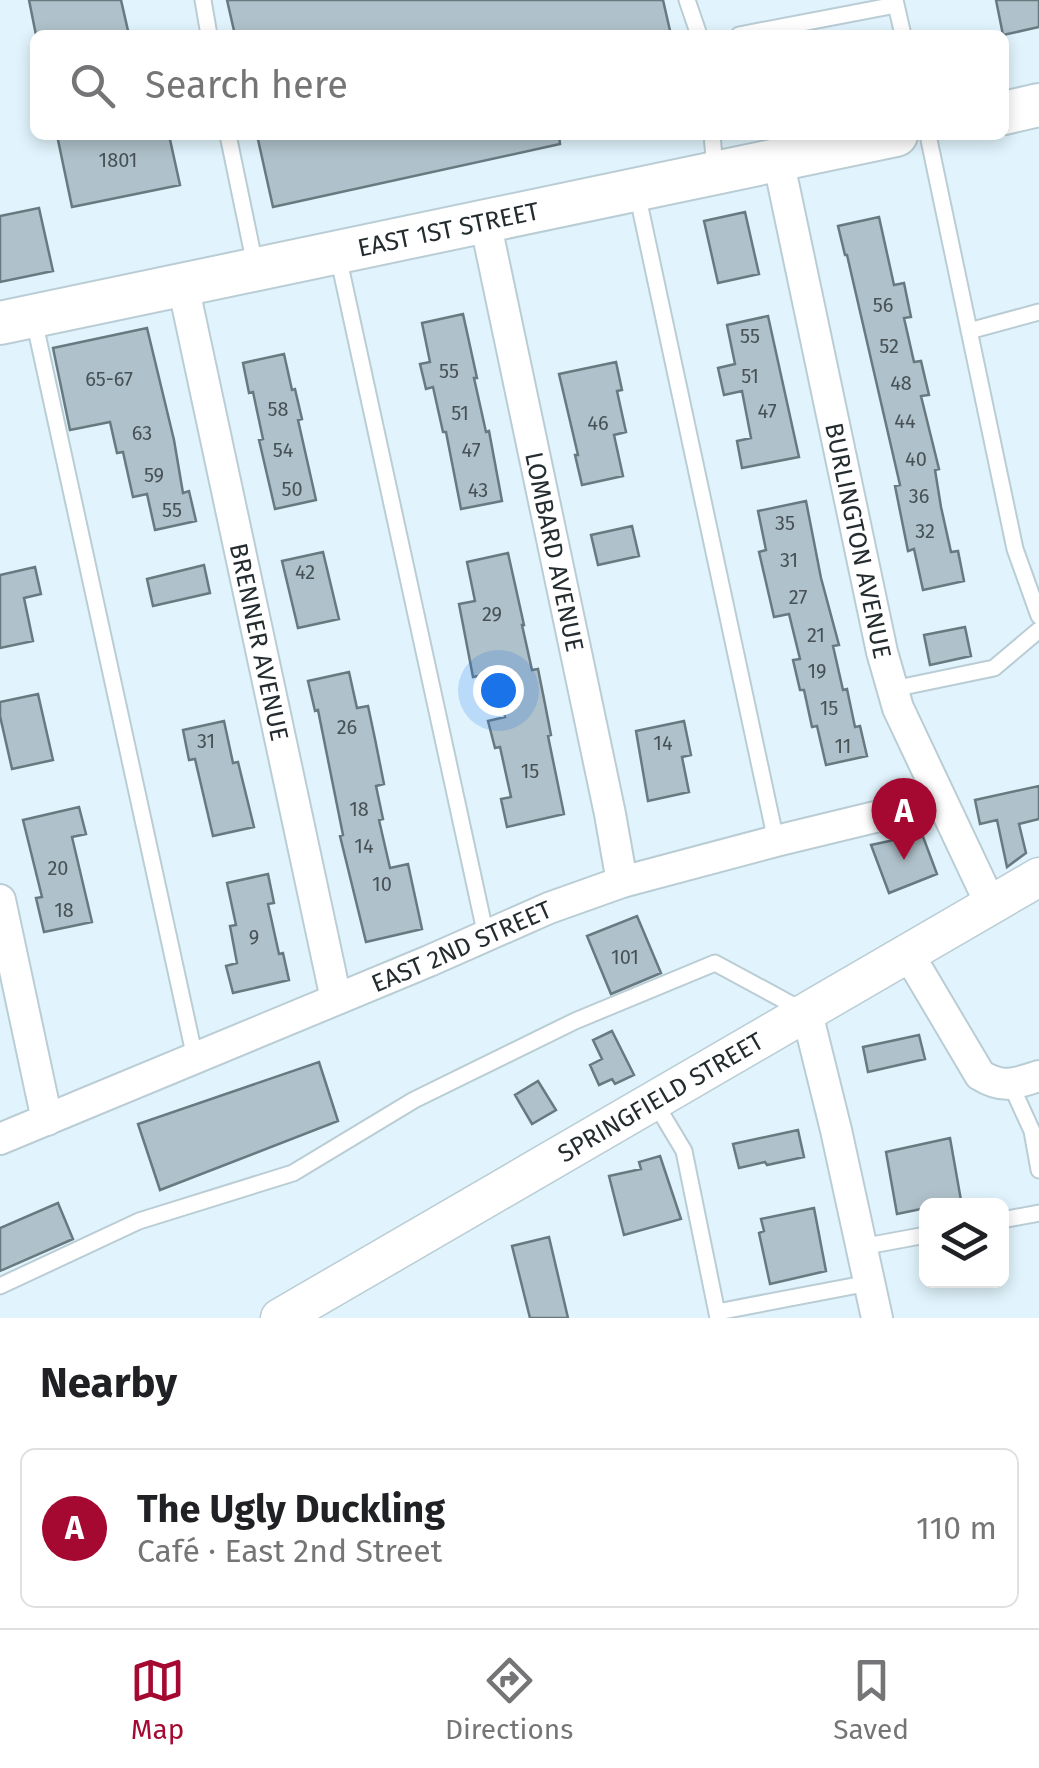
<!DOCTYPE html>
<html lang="en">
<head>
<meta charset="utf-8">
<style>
  :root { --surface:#fff; --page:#f6f6f6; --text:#202124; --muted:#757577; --line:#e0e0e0; --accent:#a50931 }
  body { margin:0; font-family:"Fira Sans",sans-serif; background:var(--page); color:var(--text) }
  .controls { position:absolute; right:30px; bottom:30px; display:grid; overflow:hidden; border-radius:15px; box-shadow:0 5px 15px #0003 }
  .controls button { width:90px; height:90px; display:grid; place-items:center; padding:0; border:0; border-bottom:2px solid var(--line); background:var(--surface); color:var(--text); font:50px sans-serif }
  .you { position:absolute; left:498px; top:690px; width:35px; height:35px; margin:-25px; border:8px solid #fff; border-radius:50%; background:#1a73e8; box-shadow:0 0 0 15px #1a73e833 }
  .badge { display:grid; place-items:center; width:65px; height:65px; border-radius:50%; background:var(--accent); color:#fff; font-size:32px; font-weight:700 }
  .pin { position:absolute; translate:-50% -82px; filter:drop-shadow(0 2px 5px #0008) }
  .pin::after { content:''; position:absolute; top:52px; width:35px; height:30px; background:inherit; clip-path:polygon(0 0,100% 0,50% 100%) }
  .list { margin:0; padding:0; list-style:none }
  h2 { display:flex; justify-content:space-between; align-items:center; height:130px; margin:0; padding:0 40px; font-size:42px }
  h2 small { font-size:32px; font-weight:400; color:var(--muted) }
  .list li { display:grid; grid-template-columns:65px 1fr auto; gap:30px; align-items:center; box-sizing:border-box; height:160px; margin:0 20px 20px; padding:0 20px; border:2px solid var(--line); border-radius:15px }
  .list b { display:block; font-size:38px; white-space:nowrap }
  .list p { margin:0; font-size:32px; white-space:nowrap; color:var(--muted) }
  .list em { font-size:32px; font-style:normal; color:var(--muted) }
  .icon { flex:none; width:55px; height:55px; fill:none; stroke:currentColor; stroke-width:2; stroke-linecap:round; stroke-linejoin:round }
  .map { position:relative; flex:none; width:1039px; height:1318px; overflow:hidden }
  .search { position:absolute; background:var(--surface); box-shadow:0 5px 15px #0003; left:30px; right:30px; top:30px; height:110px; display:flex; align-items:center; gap:25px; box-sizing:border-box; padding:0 35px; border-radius:15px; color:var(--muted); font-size:38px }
  .sheet { height:310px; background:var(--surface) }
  nav { display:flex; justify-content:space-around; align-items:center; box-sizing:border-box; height:140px; border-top:2px solid var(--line); background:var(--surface); font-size:28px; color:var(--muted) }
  nav a { display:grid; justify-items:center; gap:5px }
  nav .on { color:var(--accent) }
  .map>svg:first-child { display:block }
  .building { fill:#afc1ca; stroke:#687980; stroke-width:2.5 }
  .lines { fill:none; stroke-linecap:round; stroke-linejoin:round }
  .service-casing { stroke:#bacdd5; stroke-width:19 }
  .minor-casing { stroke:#bacdd5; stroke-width:34 }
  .tertiary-casing { stroke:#bacdd5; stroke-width:41 }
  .secondary-casing { stroke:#bacdd5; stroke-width:46 }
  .service { stroke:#fff; stroke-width:15 }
  .minor { stroke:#fff; stroke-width:30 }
  .tertiary { stroke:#fff; stroke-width:38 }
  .secondary { stroke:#fff; stroke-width:42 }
  .labels { text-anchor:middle; stroke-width:8; stroke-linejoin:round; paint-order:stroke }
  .number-label { font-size:20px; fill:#475156 }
  .street-label { font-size:25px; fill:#242c2f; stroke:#e1f4fd }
</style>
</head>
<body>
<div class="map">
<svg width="1039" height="1318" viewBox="0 0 1039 1318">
  <rect width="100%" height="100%" fill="#e1f4fd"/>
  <path class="building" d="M29,0H121L129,35H36Z
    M227,0H663L671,35H235Z
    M996,0H1039V27L1003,35Z
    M57,135H169L180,185L72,207Z
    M257,135H559L560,144L273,207Z
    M39,208L53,271L0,282V216Z
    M745,212L759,274L718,283L704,221Z
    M879,217L894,285L904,283L911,317L904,318L914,362L921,361L929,395L921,396L939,469L935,470L941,507L951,552L958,551L964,581L923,590L914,549L908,551L895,486L900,485L847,255H845L838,226Z
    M463,314L477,378H474L486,432L489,431L502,501L461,509L446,432H443L433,387L426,389L420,364L430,362L422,323Z
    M768,316L799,457L742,468L737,441L751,438L742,391L724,395L718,368L735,364L727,325Z
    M147,328L174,440L183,493L189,491L196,521L155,530L147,494L133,497L123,452L117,453L110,422L70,430L53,348Z
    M284,354L292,390L295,389L302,419L298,420L316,500L275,509L259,440L263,439L253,392L249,393L243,363Z
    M616,362L622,390L617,391L626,432L614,435L623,476L582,485L575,455H578L559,374Z
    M806,501L821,578L839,645L833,646L843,690L847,689L855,727L860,726L867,756L826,765L817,726L812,727L804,690H800L793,660L800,659L789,614L774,617L759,552L766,550L758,511Z
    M632,526L639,556L598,565L591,535Z
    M323,552L339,619L298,628L282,561Z
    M508,553L524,625H522L532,670L538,669L544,699L551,735L548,736L564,814L507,827L501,799L511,797L500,747L495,748L488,721L505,717L495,673L473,677L459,604L475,601L467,562Z
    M204,565L210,593L153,606L147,579Z
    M35,567L41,594L24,598L33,641L0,648V575Z
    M965,627L971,656L930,665L924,635Z
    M349,672L357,708L368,706L375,739L384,784L376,786L383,819L379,820L390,868L408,864L422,929L366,942L340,836L343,835L318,710L315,711L308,681Z
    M38,694L53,760L12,769L0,716V702Z
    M224,721L233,763L238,762L254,827L213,836L195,759L189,760L183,730Z
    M684,721L691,755L682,757L689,792L648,801L636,731Z
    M1039,786V819L1019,824L1026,853L1007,867L997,820L980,824L975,800Z
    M79,807L86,834L72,837L92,922L44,932L36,898L42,897L23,820Z
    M922,834L937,874L889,893L871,845Z
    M268,874L274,903L268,904L279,954L283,953L289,980L233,993L226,966L237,963L230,926L236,925L227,883Z
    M637,916L661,973L611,994L587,936Z
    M612,1031L634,1075L615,1084L612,1079L599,1085L590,1065L602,1059L593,1040Z
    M919,1035L925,1059L868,1072L863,1047Z
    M319,1062L338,1121L160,1190L138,1124Z
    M538,1081L556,1110L532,1124L515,1095Z
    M798,1130L804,1157L767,1165L765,1162L739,1168L733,1144Z
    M950,1138L962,1206H926V1208L897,1214L886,1152Z
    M660,1156L681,1219L624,1235L609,1176L641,1169L639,1162Z
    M58,1203L73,1239L0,1271V1228Z
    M814,1208L826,1271L770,1284L759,1233L764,1231L761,1219Z
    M549,1237L568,1318H530L512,1246Z"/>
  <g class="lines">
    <g class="service-casing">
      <path id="service" d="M203,0L209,35
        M687,0L699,35
        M895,0L903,35
        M739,35L896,5
        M228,135L255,265
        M712,135L715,168
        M928,135L1015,549L1039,616
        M637,193L776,841
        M338,256L486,936
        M34,320L195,1058
        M969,331L1039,312
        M893,689L994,668L1039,630
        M1011,1085L1032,1131L1039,1170
        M654,1101L684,1151L718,1318
        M1002,1220L1039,1213
        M861,1247L926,1235
        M0,1286L139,1221L293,1173L414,1100L575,1021L715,963L802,1010
        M717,1312L869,1283"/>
    </g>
    <g class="minor-casing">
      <g id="minor">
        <path id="s1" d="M778,159L882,652L898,708L991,905"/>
        <path id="s2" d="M485,221L610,814L622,882"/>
        <path id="s3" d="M183,285L336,999"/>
        <path d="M0,900L47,1120"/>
        <path d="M906,955L919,972L980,1075C1003,1089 1014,1084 1039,1076"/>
        <path d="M807,1013L836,1130L877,1318"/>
        <path id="s4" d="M0,1139L429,961L549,908L622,882L776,841L941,801"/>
      </g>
    </g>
    <g class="tertiary-casing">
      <g id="tertiary">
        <path id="s5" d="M280,1318L1039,877"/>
      </g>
    </g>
    <g class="secondary-casing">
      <g id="secondary">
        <path d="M1004,113L1039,105"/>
        <path id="s6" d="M0,323L896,135"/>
      </g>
    </g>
    <use href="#service" class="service"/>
    <use href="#minor" class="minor"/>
    <use href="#tertiary" class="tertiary"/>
    <use href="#secondary" class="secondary"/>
  </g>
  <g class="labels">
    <g class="number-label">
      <text x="118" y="167">1801</text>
      <text x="883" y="312">56</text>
      <text x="750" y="343">55</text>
      <text x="889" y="353">52</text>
      <text x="449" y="378">55</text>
      <text x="750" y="383">51</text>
      <text x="109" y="386">65-67</text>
      <text x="901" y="390">48</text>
      <text x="278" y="416">58</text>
      <text x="767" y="418">47</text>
      <text x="460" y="420">51</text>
      <text x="905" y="428">44</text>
      <text x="598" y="430">46</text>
      <text x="142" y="440">63</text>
      <text x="283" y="457">54</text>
      <text x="471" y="457">47</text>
      <text x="916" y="466">40</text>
      <text x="154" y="482">59</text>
      <text x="292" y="496">50</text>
      <text x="478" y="497">43</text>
      <text x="919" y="503">36</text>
      <text x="172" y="517">55</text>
      <text x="785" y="530">35</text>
      <text x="925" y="538">32</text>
      <text x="789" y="567">31</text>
      <text x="305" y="579">42</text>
      <text x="798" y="604">27</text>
      <text x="492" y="621">29</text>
      <text x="816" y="642">21</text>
      <text x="817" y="678">19</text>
      <text x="829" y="715">15</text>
      <text x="347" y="734">26</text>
      <text x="206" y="748">31</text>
      <text x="663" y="750">14</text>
      <text x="843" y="753">11</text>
      <text x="530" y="778">15</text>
      <text x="359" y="816">18</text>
      <text x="364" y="853">14</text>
      <text x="58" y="875">20</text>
      <text x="382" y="891">10</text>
      <text x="64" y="917">18</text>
      <text x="254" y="944">9</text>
      <text x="625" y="964">101</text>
    </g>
    <g class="street-label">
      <text dy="9" stroke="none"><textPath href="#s6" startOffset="458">EAST 1ST STREET</textPath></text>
      <text dy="9" stroke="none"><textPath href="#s1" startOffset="390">BURLINGTON AVENUE</textPath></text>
      <text dy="9" stroke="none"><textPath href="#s2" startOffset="338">LOMBARD AVENUE</textPath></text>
      <text dy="9" stroke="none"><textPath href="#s3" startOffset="365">BRENNER AVENUE</textPath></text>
      <text dy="9" stroke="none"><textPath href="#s4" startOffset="500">EAST 2ND STREET</textPath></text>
      <text dy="9" stroke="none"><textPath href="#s5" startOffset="440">SPRINGFIELD STREET</textPath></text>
    </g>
  </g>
</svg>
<div class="controls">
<button><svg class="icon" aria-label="layers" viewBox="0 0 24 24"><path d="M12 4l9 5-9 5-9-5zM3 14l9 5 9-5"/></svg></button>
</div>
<div class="you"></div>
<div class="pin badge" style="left:904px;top:860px">A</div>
<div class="search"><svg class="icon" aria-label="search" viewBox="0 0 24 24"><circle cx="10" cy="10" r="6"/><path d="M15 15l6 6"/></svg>Search here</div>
</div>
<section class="sheet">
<h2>Nearby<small></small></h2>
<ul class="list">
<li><span class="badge">A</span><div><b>The Ugly Duckling</b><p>Café · East 2nd Street</p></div><em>110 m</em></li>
</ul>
</section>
<nav>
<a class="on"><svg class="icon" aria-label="map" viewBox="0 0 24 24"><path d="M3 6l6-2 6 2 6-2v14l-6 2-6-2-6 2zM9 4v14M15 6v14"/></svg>Map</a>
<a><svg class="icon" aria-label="directions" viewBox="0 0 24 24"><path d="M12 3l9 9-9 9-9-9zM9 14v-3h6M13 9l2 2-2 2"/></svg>Directions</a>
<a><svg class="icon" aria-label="saved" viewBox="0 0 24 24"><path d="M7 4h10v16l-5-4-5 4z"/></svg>Saved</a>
</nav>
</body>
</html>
